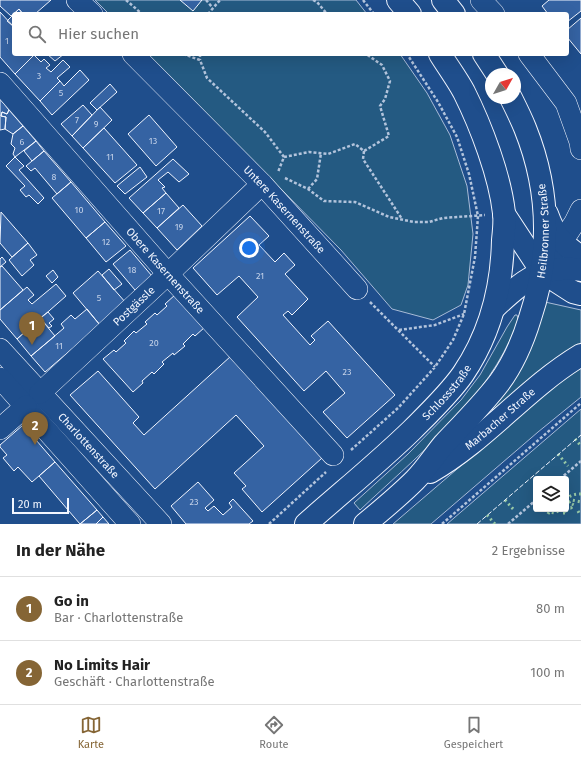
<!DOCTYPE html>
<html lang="de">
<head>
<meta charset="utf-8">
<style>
  :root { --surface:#fff; --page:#f2f2f2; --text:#222; --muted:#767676; --line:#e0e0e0; --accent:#856535 }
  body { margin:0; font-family:"Fira Sans",sans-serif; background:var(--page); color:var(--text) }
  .controls { position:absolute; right:12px; bottom:12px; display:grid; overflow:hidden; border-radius:4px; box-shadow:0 4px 16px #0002 }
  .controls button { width:36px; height:36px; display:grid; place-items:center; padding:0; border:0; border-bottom:1px solid var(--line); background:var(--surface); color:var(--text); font:20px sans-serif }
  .compass { position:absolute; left:485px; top:68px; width:36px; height:36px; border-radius:50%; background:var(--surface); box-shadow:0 4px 16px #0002; rotate:51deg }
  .scale { position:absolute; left:12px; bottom:10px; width:57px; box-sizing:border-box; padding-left:4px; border:2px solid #f2f6ff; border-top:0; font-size:11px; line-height:14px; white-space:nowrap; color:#f2f6ff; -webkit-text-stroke:3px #1f4e8c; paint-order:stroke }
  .you { position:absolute; left:249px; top:248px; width:14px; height:14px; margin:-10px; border:3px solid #fff; border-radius:50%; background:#1a73e8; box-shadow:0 0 0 6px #1a73e833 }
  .badge { display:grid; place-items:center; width:26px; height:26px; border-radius:50%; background:var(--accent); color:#fff; font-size:13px; font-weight:700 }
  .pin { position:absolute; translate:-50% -33px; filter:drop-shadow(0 1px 2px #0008) }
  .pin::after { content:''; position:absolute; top:21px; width:14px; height:12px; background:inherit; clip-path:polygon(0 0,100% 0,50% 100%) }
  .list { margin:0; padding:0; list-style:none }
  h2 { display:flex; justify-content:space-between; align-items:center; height:52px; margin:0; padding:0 16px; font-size:17px }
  h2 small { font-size:13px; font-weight:400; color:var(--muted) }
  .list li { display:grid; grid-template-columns:26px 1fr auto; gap:12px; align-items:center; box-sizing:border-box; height:64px; padding:0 16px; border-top:1px solid var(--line) }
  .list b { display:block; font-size:15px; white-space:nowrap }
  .list p { margin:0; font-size:13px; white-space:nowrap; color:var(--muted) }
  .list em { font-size:13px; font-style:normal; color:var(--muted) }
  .icon { flex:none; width:22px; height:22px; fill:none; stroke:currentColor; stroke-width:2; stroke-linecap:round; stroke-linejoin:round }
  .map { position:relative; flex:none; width:581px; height:524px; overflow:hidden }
  .search { position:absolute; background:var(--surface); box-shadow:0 4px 16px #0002; left:12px; right:12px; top:12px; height:44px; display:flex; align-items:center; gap:10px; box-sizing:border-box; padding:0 14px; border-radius:4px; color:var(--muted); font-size:15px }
  .sheet { height:180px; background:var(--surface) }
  nav { display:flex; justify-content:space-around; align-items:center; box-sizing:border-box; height:56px; border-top:1px solid var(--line); background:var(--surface); font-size:11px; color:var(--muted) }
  nav a { display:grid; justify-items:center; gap:2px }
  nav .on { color:var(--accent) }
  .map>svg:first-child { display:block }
  .green { fill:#245a82; stroke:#a8bbd7; fill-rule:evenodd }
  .building { fill:#3563a3; stroke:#f2f6ff }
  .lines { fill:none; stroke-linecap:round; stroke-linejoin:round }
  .minor-casing { stroke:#f2f6ff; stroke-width:22 }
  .major-casing { stroke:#f2f6ff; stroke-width:24 }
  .path { stroke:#b3c4dc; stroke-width:2.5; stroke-dasharray:3 2; stroke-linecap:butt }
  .minor { stroke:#1f4e8c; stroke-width:21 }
  .major { stroke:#1f4e8c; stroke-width:22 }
  .hedge { stroke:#97c8a6; stroke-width:3; stroke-dasharray:2 3; stroke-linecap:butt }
  .fence { stroke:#f2f6ff; stroke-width:1; stroke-dasharray:5 2; stroke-linecap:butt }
  .labels { text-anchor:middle; stroke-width:3; stroke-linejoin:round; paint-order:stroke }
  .number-label { font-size:9px; fill:#c3d1e8 }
  .street-label { font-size:11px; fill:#f2f6ff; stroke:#1f4e8c }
</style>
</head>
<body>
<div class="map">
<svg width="581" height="524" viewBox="0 0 581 524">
  <rect width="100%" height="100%" fill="#1f4e8c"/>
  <path class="green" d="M95,0H356L367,14H109Z
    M148,54H400L427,93L450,135L467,186L473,234L468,285L461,305L433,320L392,309L341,250Z
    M545,302L581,310V343L555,359L496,409L492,410C495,400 505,393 510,385C526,358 539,333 545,302Z
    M515,315H517C520,322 514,333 510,340C478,408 414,459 360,510L354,503L408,454L461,400L480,375L507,327Z
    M581,368V397L538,432L431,524H393L562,379Z
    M581,409V524H447ZM536,479H566V509H536Z"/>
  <path class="building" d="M0,0H51L35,14H23L19,9L11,16L0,6Z
    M180,0H202L193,11Z
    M549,0H581V11L567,22V14H548L542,6Z
    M19,9L23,14H14V27L7,21Z
    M0,12L14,27V54H35L15,74L0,57Z
    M581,18V54L567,37V30Z
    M47,54H64L55,61Z
    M34,55L41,62L44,59L50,65L46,68L51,72L63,60L70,67L57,78L60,81L40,101L15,74Z
    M80,70L89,80L52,115L40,101L60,81L64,86Z
    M110,84L117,92L97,110L90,103Z
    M0,99L9,110L7,114L2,112L1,116L6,117L5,129L0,130Z
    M83,105L92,115L72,136L61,124Z
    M100,107L112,120L83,148L72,136Z
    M9,110L23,126L13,134L5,129L6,117L1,116L2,112L7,114Z
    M149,115L177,147L156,166L128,134Z
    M23,126L36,141L15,157L13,154L15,148L11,144L13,134Z
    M104,128L137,165L115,183L83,148Z
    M36,141L44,151L32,161L24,151Z
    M44,151L71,182L57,194L35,168L31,171L26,166Z
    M15,157L24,166L19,170L44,198L38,204L29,195L26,197L20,190L25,186L6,166Z
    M173,159L189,174L179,182L168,172L158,180L165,187L162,188L166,193L143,213L129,198Z
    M140,167L147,177L125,194L117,186Z
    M71,182L105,222L86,238L52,198Z
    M166,193L179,208L157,228L143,213Z
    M183,205L202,226L177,250L157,228Z
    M1,212L28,243L12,257L0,243Z
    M250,216L269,236L259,245L275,262L284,253L295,265L285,274L308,299L292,315L288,311L283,315L310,345L315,340L311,336L328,321L395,395L347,438L323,412L345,393L326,371L304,391L237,317L258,297L239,276L217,295L193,268Z
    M105,222L126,246L106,262L86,238Z
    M28,243L37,255L30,260L34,265L22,276L9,260Z
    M130,250L152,276L135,290L113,264Z
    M2,257L6,262L0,267V259Z
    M2,266L23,290L0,310V267Z
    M109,269L122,284L114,290L102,275Z
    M53,270L58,277L52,283L46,276Z
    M98,271L126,303L100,325L73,293Z
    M56,284L66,296L17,339L0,319V310L27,287L34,295L28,300L32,304Z
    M176,294L205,327L195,336L193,334L183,344L185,346L174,355L173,353L162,362L164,364L154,374L152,372L142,381L143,383L133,392L103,359L114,350L116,352L126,343L124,341L134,331L136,333L147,324L145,322L155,313L157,315L167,306L165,304Z
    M87,309L100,325L45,372L31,356L64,328L61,324L71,315L75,319Z
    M48,312L54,319L49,323L52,326L49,328L40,318Z
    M40,318L55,336L31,356L17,339Z
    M231,356L322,458L262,512L242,489L246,486L234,473L264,446L236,415L155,489L70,395L98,371L139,417L133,423L144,435Z
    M23,425L55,462L32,482L18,467L14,471L3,458L7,455L0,447V445Z
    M55,462L97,510L80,524L39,476Z
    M198,482L214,500L205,508L208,511L214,506L223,515L232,507L229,503L233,499L253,521L249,524H186L171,506Z
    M97,510L103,517L96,524H80Z
    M103,517L109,524H96Z"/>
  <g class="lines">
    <g class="minor-casing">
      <g id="minor">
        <path d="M77,0L92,14"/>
        <path d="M481,0L494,14"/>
        <path id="s1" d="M133,54L262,184L357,289"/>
        <path d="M529,54L566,103L580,142L581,149"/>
        <path id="s2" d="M0,83L168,274L333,455"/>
        <path d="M542,272L575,222L581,210"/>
        <path id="s3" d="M0,349L161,524"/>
        <path d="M0,378L130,524"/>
        <path id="s4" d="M40,393L168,274L262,184"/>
        <path d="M0,429L26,406"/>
      </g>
    </g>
    <g class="major-casing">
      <g id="major">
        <path d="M398,0L410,14"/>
        <path d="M443,0L454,14"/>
        <path d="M484,54L497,74"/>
        <path d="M504,214L542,272L573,292L581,294"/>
        <path d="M547,214C555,236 561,243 581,257"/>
        <path d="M494,308C521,283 541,263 581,270"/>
        <path id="s5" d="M430,472C486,440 526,388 581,355"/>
        <path id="s6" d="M306,524C341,493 378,463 412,430C430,412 449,394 463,374C490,334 502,287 503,240C504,231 505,221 504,213C500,176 481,126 464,92C457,79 448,67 440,54"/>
        <path id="s7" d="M365,524C382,510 400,495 415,480C426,469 434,456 444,444C463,424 482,405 499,383C513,364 523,341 530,318C551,255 550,190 525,128C521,118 516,108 511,98"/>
      </g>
    </g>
    <path class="path" d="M126,0L142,14
      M206,0L212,7
      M313,0L317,2L327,14
      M363,0L374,14
      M208,14L220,0
      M183,54L200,60L207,78L265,132L284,157L278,172
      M200,54V60
      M364,151L363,159L402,219
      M284,157L309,152L328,154L355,144L364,151L389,136L380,106L385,99L390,81L382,65L366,54
      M285,178L308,189L324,201L355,202L389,217L414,222H429L443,218L485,215
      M308,189L317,179L321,153
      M370,302L435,367
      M399,330L435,325L464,314
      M351,450L398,408L435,367L453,340L464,314L475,257L478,216L469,174L457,137L438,102L407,54
      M560,479L581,461
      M269,524L326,472
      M442,524L581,403
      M508,524L536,500"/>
    <use href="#minor" class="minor"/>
    <use href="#major" class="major"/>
    <path class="hedge" d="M575,439L581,446
      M558,454L568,466
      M505,500L515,511
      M566,500C569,495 575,494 581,494
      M566,506L571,508L574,505L572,504
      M567,507L568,503L572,500L581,502
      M578,511L579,513L581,512
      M563,513H567L565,509
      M548,514L549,512L555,513L561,509
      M487,515L495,524"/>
    <path class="fence" d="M477,524L581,435"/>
  </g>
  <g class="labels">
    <g class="number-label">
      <text x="7" y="44">1</text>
      <text x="39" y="79">3</text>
      <text x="61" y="96">5</text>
      <text x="77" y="123">7</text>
      <text x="96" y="127">9</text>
      <text x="153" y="144">13</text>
      <text x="22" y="145">6</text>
      <text x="110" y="160">11</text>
      <text x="54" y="180">8</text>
      <text x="79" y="213">10</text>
      <text x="161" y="214">17</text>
      <text x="179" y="230">19</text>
      <text x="106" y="245">12</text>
      <text x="132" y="273">18</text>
      <text x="260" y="279">21</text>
      <text x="99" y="301">5</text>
      <text x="154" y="346">20</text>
      <text x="59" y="349">11</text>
      <text x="347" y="375">23</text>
      <text x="194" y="505">23</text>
    </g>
    <g class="street-label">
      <text dy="4" stroke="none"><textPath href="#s1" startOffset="217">Untere Kasernenstraße</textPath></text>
      <text dy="4" stroke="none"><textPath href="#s7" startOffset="356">Heilbronner Straße</textPath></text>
      <text dy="4" stroke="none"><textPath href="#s2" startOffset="250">Obere Kasernenstraße</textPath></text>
      <text dy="4" stroke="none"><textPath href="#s4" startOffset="128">Postgässle</textPath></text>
      <text dy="4" stroke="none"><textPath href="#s6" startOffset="193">Schlossstraße</textPath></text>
      <text dy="4" stroke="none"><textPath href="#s5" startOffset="88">Marbacher Straße</textPath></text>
      <text dy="4" stroke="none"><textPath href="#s3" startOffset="131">Charlottenstraße</textPath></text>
    </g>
  </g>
</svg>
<div class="controls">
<button><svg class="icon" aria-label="layers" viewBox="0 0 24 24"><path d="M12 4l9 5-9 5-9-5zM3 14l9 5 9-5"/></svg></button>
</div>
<svg class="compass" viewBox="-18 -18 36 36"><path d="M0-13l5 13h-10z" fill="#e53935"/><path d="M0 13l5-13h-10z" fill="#767676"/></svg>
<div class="scale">20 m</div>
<div class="you"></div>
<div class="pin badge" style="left:32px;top:345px">1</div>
<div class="pin badge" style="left:35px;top:445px">2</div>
<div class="search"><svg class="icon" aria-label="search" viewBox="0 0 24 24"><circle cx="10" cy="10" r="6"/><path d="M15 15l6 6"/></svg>Hier suchen</div>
</div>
<section class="sheet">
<h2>In der Nähe<small>2 Ergebnisse</small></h2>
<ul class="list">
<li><span class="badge">1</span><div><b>Go in</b><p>Bar · Charlottenstraße</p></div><em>80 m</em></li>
<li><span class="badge">2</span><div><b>No Limits Hair</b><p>Geschäft · Charlottenstraße</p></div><em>100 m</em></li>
</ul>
</section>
<nav>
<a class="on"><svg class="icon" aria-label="map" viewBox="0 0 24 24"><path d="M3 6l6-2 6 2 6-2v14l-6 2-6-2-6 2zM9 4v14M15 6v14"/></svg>Karte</a>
<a><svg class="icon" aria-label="directions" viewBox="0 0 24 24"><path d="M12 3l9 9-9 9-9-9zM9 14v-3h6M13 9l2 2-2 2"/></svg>Route</a>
<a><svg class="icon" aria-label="saved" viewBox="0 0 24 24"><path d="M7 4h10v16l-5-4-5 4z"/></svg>Gespeichert</a>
</nav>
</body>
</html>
